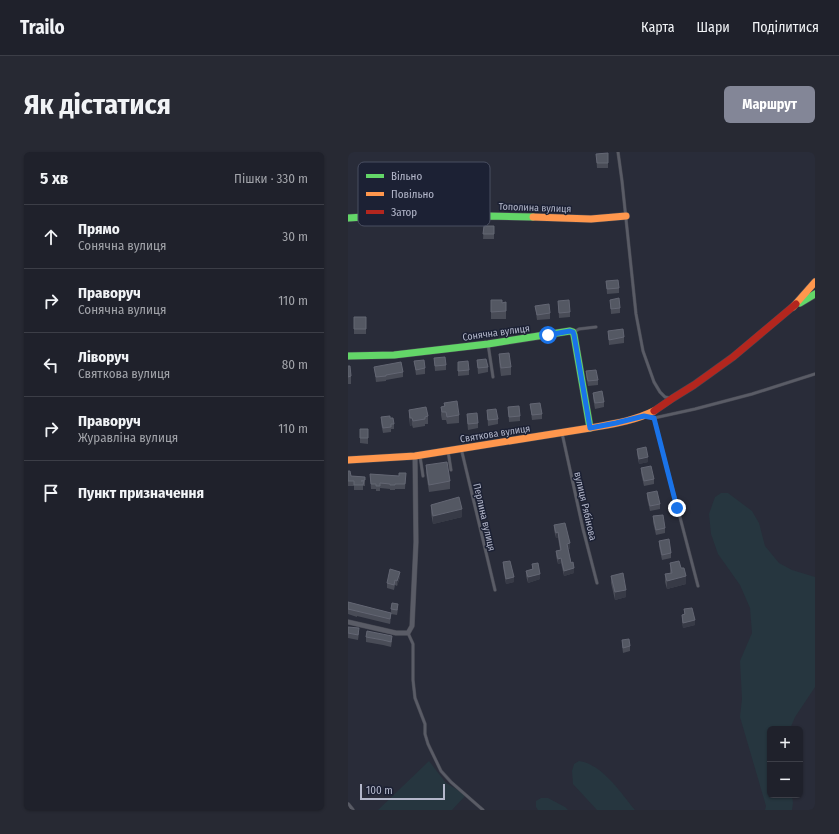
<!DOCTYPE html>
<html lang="uk">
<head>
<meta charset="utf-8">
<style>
  :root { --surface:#1f212b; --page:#272933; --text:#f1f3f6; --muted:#a1a3a9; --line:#3c3e47; --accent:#838697 }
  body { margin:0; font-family:"Fira Sans Condensed",sans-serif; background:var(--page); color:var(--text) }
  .controls { position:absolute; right:12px; bottom:12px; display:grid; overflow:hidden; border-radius:6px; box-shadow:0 1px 3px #0004 }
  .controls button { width:36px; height:36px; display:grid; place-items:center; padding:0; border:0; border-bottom:1px solid var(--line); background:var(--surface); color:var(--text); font:20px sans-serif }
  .scale { position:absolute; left:12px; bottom:10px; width:85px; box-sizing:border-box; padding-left:4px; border:2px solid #b3b7ca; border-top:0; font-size:11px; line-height:14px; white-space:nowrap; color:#b3b7ca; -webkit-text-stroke:3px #1c2134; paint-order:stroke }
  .stop { position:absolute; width:12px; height:12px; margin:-9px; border:3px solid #1a73e8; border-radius:50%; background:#fff }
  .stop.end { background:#1a73e8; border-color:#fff; box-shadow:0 1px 4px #0008 }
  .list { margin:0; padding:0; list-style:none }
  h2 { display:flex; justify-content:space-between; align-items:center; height:52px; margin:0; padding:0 16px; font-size:17px }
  h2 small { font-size:13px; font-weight:400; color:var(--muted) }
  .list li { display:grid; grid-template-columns:26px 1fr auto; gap:12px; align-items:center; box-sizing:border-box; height:64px; padding:0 16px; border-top:1px solid var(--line) }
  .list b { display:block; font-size:15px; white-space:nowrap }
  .list p { margin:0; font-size:13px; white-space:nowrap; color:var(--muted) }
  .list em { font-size:13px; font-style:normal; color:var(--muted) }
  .icon { flex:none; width:22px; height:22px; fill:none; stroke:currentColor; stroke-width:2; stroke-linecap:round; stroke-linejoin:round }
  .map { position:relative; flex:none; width:467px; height:658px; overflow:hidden; border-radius:6px }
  header { display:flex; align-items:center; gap:24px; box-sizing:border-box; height:56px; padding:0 20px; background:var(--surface); border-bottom:1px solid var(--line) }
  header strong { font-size:19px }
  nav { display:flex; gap:22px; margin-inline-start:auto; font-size:14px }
  .intro { display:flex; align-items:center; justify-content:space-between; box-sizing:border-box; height:96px; padding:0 24px }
  h1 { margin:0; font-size:28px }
  .button { padding:10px 18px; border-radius:6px; background:var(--accent); color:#fff; font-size:14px; font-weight:700 }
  main { display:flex; gap:24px; padding:0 24px }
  aside { flex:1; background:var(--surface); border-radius:6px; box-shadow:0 1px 3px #0004 }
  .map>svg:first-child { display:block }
  .green { fill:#26363f }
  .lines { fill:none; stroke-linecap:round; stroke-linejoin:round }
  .lane-casing { stroke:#464852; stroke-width:3.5 }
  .street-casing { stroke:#464852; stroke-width:5.5 }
  .fast-casing { stroke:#464852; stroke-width:8 }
  .slow-casing { stroke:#464852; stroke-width:8 }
  .jam-casing { stroke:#464852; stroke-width:8 }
  .lane { stroke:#5a5c66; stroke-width:2.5 }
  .street { stroke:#5a5c66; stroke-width:4.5 }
  .fast { stroke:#63d668; stroke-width:7 }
  .slow { stroke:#ff974d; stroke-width:7 }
  .jam { stroke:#b3261e; stroke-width:7 }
  .wall { fill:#494c57 }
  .shaded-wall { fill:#373a46 }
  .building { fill:#545863; stroke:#636673 }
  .route { stroke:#1a73e8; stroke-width:5 }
  .labels { text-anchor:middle; stroke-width:3; stroke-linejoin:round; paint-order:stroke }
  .street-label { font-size:10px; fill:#b3b7ca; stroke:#1c2134 }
  .key { fill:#1c2134; stroke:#494e61; stroke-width:1 }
  .key-label { font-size:11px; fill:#b3b7ca }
</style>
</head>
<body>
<header>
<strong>Trailo</strong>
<nav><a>Карта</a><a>Шари</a><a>Поділитися</a></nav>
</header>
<div class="intro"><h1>Як дістатися</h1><a class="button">Маршрут</a></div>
<main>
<aside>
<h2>5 хв<small>Пішки · 330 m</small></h2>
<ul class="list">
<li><svg class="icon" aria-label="ahead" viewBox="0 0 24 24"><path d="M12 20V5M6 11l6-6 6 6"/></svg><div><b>Прямо</b><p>Сонячна вулиця</p></div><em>30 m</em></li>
<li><svg class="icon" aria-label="right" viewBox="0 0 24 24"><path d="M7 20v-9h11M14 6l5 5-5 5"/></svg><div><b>Праворуч</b><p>Сонячна вулиця</p></div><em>110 m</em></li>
<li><svg class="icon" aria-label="left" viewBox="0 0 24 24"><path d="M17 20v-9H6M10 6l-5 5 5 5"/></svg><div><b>Ліворуч</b><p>Святкова вулиця</p></div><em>80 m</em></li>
<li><svg class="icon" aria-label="right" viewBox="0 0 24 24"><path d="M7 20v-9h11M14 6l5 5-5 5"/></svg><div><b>Праворуч</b><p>Журавліна вулиця</p></div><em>110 m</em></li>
<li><svg class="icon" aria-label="arrive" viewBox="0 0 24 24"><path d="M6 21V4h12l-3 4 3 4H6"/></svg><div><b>Пункт призначення</b></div></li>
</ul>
</aside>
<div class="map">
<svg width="467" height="658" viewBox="0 0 467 658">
  <rect width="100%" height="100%" fill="#292c39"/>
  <path class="green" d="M373,341H380L404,359L411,371L417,394L431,411L444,418L467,425V535L447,565L442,577H422V643H444L445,651L444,658H417L418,654L392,565L394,547L392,509L404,481L402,456L392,433L370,402L363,382L361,362L367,345Z
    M81,609L98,631L118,643L104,658H30Z
    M231,609C254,612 273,641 287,658H249L225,632L224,619L226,612Z
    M193,646H200L217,655L220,658H190L188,655V649Z"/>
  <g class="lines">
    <g class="lane-casing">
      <path id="lane" d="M270,0L274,29L288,162L295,199L306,230L312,240L317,245L322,246
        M226,180L231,177L248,175
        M140,192L145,225
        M300,265L306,266L347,257L404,242L467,222
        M306,266L350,434
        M214,281L235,377L249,431
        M113,296L147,438
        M100,299L103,318
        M72,304L75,324
        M60,481L65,492V528L67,546L77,572V582L80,592L93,619L103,630L135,658"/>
    </g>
    <g class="street-casing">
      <path id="street" d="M0,470L48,481H60L64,474L68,390L67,304
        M0,653L4,658"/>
    </g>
    <g class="fast-casing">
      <path id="fast" d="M0,66L32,64H68L114,67L138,64L185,65
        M452,151L467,142
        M0,204L46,203L140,192L222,179L225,180L226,183L242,276"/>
    </g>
    <g class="slow-casing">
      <path id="slow" d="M185,65L243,67L278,64
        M445,155L467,130
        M0,308L67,304L242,276C264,272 286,269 306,259"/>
    </g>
    <g class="jam-casing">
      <path id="jam" d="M306,259L325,246L346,233L385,205L448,152"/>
    </g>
    <use href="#lane" class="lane"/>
    <use href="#street" class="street"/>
    <use href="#fast" class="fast"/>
    <use href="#slow" class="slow"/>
    <use href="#jam" class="jam"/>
  </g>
  <path class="wall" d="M260,1V16H249L248,2Z
    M84,24H92V41H84Z
    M136,74H146V87H135Z
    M258,129L271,136V141L259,142Z
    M143,148L154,151L158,150V167H143Z
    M262,148L272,156V161L263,162Z
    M210,149L222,160V165L211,166Z
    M187,154L202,161V167L189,168Z
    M6,165H18V182H6Z
    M260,179L276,185V191L261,193Z
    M151,202L163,215V223L153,224L151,210Z
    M86,206L98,213V218L87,219Z
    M129,208L140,215V220L130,222Z
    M66,209L77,216V222L68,223Z
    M110,210L121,218V223L110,224Z
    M0,214L3,224V232H0Z
    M26,215L55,220V225L38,228V229L28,230Z
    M238,219L250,228V233L240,234L238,224Z
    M245,241L256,250V255L247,257L245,246Z
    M96,251L111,263V271L99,272L98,268H94L93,263V255H96Z
    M182,252L194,262V267L184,268Z
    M160,255L172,264V269L161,270Z
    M61,258L80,264V272H77V274L65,276L64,273L62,274L61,265Z
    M139,258L150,267V272L140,274Z
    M119,262L130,271V276L120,278L119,267Z
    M33,265L42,266L46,272V277H43V280L35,281L33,271Z
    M12,277H20V292L12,291Z
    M289,297L300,310L291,312L289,302Z
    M78,313L102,329V337L81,340L78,321Z
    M293,316L306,327V332L296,334L293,321Z
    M0,319L3,324L17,325V334H15V338H6V334H0Z
    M58,321L57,337H47V338H42V337L32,336V339H28V337H23L22,322L51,324Z
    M299,341L312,352V357L302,359L299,346Z
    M83,353L114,365L85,372L83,361Z
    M305,364L317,376V381L308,383L305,370Z
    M206,373L222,397H220L226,421L216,424L213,411L210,412L208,404V399L212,398L210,386H208L206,378Z
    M311,389L323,401V406L314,408L311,394Z
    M155,410L166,430L158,432L155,415Z
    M322,411L333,416L338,432L319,437L317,430V422L322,421Z
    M184,412L192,427L180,431L178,424V419L184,417Z
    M263,424L278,445L267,448L263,431Z
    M52,425L49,434L47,433L46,438L39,436V431Z
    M0,450L43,461V457H50L49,463L43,462V466L42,472L9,464V465L0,462Z
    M336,457L347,473L335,476L334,468V463L336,462Z
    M0,475L11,481L10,488L0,486Z
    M18,485L44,489L43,495L35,493L18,490Z
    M274,488L282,494V499L275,501L274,493Z"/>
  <path class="shaded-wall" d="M62,266H64V273L62,274Z
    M300,305V310L291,312V307Z
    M114,357V365L85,372V364Z
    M210,380V386H208V381Z
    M222,391V397H219V392Z
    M213,406V411L210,412V407Z
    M226,416V421L216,424V419Z
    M52,420V425L49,434V429Z
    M192,422V427L180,431V425Z
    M338,424V432L319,437V429Z
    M166,425V430L158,432V427Z
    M278,438V445L267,448V440Z
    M43,461V466L42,472V467Z
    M347,468V473L335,476V471Z"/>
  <path class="building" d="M260,1V11H249L248,2Z
    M136,74H146V82H135Z
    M270,128L271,136L259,137L258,129Z
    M271,146L272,156L263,157L262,148Z
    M143,148H154V151L158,150V159L143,160Z
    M221,148L222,160L211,161L210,149Z
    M201,152L202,161L189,163L187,154Z
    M6,165H18V177H6Z
    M275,177L276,185L261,188L260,179Z
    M161,201L163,215L153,216L151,202Z
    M97,205L98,213L87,214L86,206Z
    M138,207L140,215L130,216L129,208Z
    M76,208L77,216L68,218L66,209Z
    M120,209L121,218L110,219V210Z
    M53,210L55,220L38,223V224L28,225L26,215Z
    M0,214H2L3,224L0,225Z
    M248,218L250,228L240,229L238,219Z
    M254,239L256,250L247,251L245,241Z
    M109,249L111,263L99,265L98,260H94L93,255L97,254L96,251Z
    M192,251L194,262L184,263L182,252Z
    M171,254L172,264L161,265L160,255Z
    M78,255L80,264L77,265V267L65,269L64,266H62L61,258Z
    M148,257L150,267L140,268L139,258Z
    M129,261L130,271L120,272L119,262Z
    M42,264V266H45L46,272H43V275L35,276L33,265Z
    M12,277H20V286H12Z
    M298,295L300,305L291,307L289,297Z
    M99,310L102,329L81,333L78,313Z
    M303,314L306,327L296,329L293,316Z
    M0,319H2L3,324L17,325V328L13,329H16L15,333H6V329H0Z
    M51,321H58L57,332H47V333H42V332L32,331V334H28V332H23L22,322L51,324Z
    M309,339L312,352L302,354L299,341Z
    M111,345L114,357L85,364L83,353Z
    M315,363L317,376L308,378L305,364Z
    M217,371L222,391L219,392L223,411L225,410L226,416L216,419L213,406L210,407L208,399L213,398L210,380L208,381L206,373Z
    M321,387L323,401L314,403L311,389Z
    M162,409L166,425L158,427L155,410Z
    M331,409L333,416H336L338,424L319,429L317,422L324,421L322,411Z
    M190,411L192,422L180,425L178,419L185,417L184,412Z
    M42,417L52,420L49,429L47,428L46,433L39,431Z
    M275,421L278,438L267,440L263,424Z
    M0,450L43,461L42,467L0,457Z
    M44,451L50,452L49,458L43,457Z
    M344,456L347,468L335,471L334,463L337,462L336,457Z
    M0,475L11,476L10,483L0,481Z
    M19,479L44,484L43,490L35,488L18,485Z
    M281,487L282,494L275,496L274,488Z"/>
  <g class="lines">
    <path class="route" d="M200,183L222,179L225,180L226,183L242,276L268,271L296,264L306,266L329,356"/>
  </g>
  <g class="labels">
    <g class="street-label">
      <text transform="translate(187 55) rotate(2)" y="4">Тополина вулиця</text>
      <text transform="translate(148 180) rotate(-8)" y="4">Сонячна вулиця</text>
      <text transform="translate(147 281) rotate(-9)" y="4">Святкова вулиця</text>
      <text transform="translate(238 354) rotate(77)" y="4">вулиця Рябінова</text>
      <text transform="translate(137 365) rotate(77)" y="4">Перлина вулиця</text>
    </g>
  </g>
  <rect x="10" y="10" width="132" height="64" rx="6" class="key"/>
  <rect x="18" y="22" width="18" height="4" fill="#63d668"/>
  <rect x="18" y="40" width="18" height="4" fill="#ff974d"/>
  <rect x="18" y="58" width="18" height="4" fill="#b3261e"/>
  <g class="key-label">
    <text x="43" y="28">Вільно</text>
    <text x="43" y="46">Повільно</text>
    <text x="43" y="64">Затор</text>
  </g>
</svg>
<div class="controls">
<button>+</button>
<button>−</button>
</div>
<div class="scale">100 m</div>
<div class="stop" style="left:200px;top:183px"></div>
<div class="stop end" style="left:329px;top:356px"></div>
</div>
</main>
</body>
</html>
